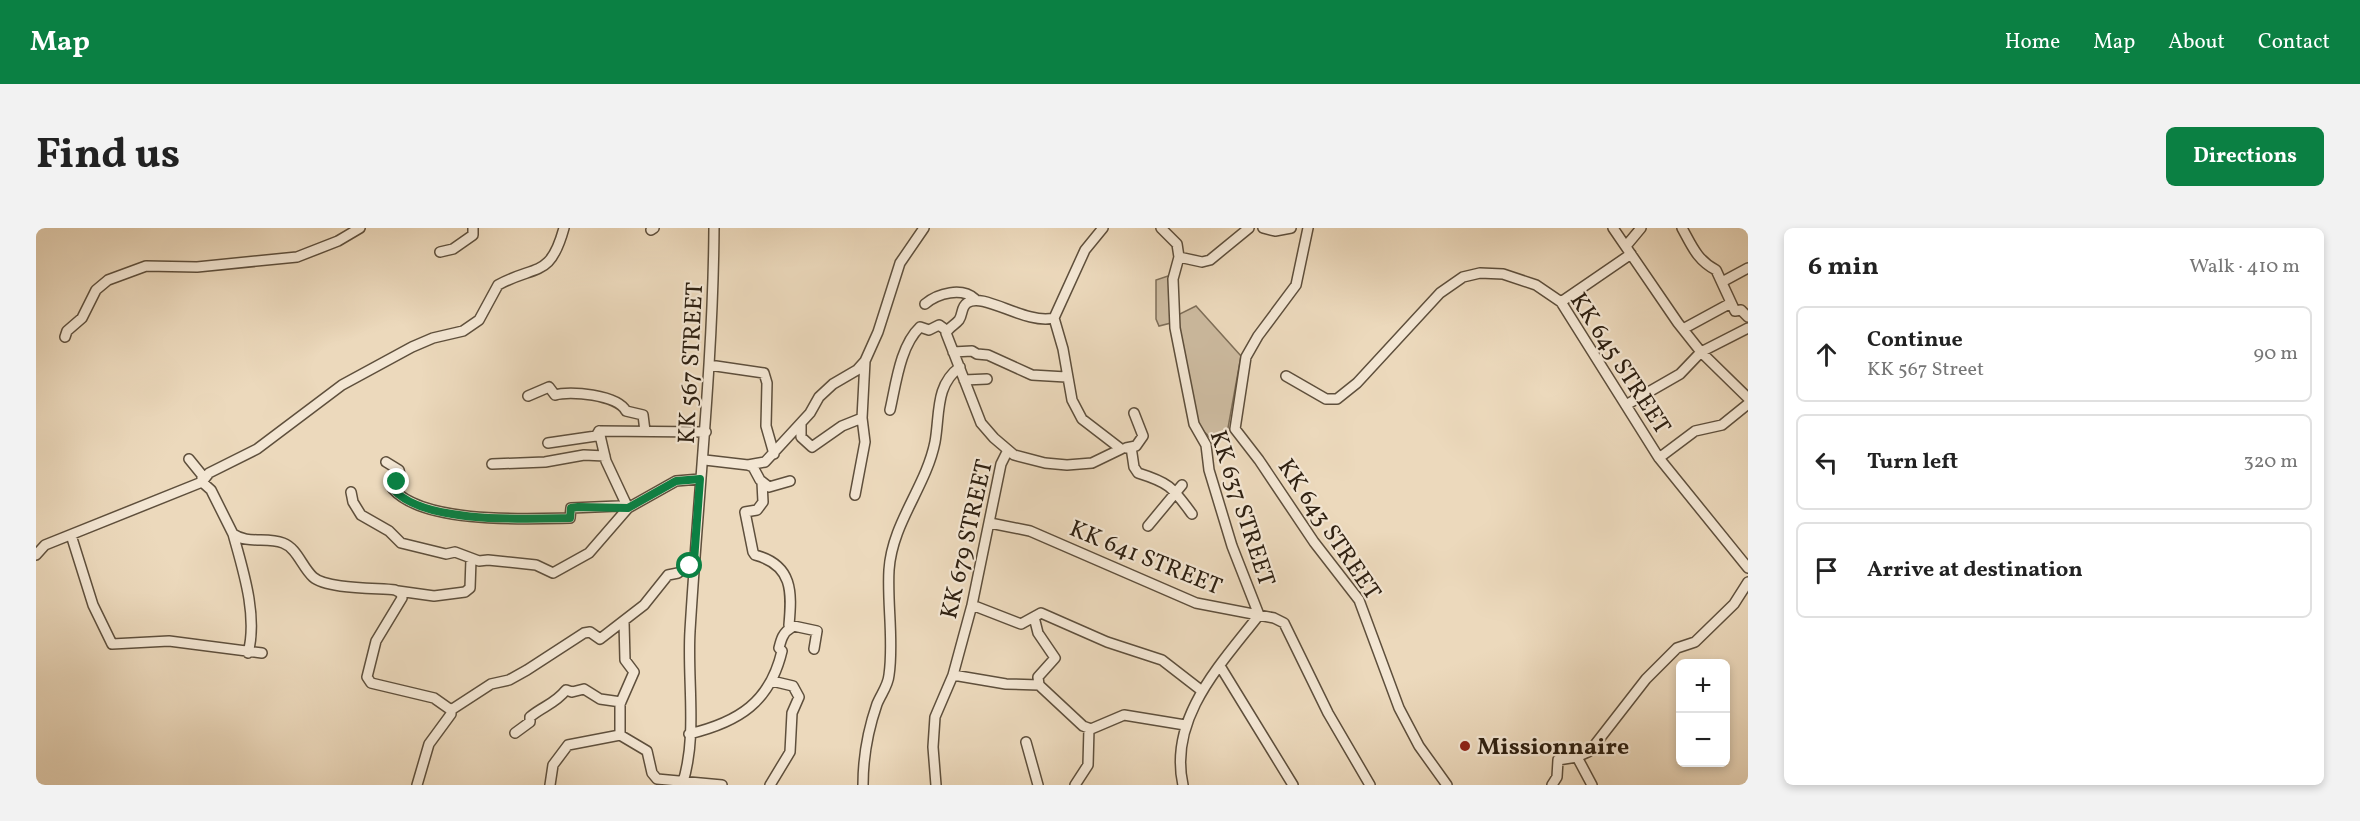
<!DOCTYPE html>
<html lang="en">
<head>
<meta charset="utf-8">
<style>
  :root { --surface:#fff; --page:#f2f2f2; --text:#222; --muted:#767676; --line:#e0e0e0; --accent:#0b8043 }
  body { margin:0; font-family:Vollkorn,serif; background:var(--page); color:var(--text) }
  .controls { position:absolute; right:18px; bottom:18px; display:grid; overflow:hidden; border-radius:9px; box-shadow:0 3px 9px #0003 }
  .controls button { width:54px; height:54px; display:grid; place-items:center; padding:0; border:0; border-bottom:2px solid var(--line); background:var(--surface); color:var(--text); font:30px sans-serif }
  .stop { position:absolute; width:18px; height:18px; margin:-14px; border:4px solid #0b8043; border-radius:50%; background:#fff }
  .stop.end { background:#0b8043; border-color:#fff; box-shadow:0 2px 6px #0008 }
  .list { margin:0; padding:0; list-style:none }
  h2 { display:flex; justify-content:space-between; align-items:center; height:78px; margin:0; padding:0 24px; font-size:26px }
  h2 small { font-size:20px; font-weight:400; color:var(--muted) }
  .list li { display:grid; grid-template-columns:39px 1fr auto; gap:18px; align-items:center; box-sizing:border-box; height:96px; margin:0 12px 12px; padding:0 12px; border:2px solid var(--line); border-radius:9px }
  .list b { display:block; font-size:22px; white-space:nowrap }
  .list p { margin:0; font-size:20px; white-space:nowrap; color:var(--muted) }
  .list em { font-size:20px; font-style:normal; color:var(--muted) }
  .icon { flex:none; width:33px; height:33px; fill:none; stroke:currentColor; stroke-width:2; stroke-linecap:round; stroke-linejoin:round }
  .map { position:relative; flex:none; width:1712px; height:557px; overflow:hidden; border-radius:9px }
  header { display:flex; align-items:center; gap:36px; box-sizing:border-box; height:84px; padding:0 30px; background:var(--accent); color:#fff }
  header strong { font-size:28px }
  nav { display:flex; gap:33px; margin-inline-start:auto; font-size:21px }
  .intro { display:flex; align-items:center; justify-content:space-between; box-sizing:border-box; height:144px; padding:0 36px }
  h1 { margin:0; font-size:42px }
  .button { padding:15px 27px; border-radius:9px; background:var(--accent); color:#fff; font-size:21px; font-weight:700 }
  main { display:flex; gap:36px; padding:0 36px }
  aside { flex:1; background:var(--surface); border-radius:9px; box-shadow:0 3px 9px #0003 }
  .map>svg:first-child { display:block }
  .green { fill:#ccba9f; stroke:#7e6e58; stroke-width:1.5 }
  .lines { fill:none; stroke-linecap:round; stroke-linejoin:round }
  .minor-casing { stroke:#5e4f3c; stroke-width:12 }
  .minor { stroke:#f3e6d3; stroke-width:9 }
  .route { stroke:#0b8043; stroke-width:8 }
  .poi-dot { fill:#8f2418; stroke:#f3e6d3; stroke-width:2 }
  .labels { text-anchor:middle; stroke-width:4.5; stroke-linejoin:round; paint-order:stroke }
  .street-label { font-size:24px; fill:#2f2112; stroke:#f3e6d3 }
  .poi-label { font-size:24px; font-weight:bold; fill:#2f2112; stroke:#f3e6d3; text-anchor:start }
</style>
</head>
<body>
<header>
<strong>Map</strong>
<nav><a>Home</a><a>Map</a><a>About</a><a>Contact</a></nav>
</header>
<div class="intro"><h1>Find us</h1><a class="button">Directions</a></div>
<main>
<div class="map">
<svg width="1712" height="557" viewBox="0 0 1712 557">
  <rect width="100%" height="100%" fill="#ecd9bc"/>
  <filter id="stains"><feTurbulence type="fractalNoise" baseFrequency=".00333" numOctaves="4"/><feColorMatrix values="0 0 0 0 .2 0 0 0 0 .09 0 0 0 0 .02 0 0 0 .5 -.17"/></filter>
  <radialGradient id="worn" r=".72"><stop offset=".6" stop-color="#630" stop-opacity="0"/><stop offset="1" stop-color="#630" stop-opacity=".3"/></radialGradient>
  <path class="green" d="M1132,48L1138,49V83L1144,86L1160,78L1205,128L1192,200L1178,213L1162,198L1148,121L1139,94L1123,98L1120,91V52Z"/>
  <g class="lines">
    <g class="minor-casing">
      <path id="minor" d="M1125,0L1141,16L1143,29L1137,51L1139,100L1158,196L1170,217L1173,242L1196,318L1223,387C1185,436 1132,490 1147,557
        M1227,0L1239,3L1255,0
        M1272,0L1260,57L1222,108L1210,129L1199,201L1223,232L1278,314L1323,372L1363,480L1383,518L1411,557
        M1577,0L1642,95L1665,124L1712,170
        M1646,0C1656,18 1661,32 1680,42L1699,83L1705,82L1712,89
        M615,2L618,0
        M1590,18L1605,0
        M404,24L417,21L437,7V0
        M1143,29L1166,34L1174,32L1213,0
        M1686,54L1712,40
        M1525,74L1595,26
        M889,76C902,65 926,59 939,71
        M1018,90L1027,121L1036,172L1046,191L1085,221L1056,235L1031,237L1009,235L978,227L958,210L945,195L910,105C913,99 919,97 923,92C927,86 925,79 931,75C947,63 989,97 1018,90L1049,22L1067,0
        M1647,101L1693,76
        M29,109L31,103L46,90L60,62L72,52L110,38L161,39L261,29L302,13L324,0
        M917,124L936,123L941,126L952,127L996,147L1030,149
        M673,137L728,145L731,155L730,198L738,226
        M1250,148L1290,171H1301L1321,155L1404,65L1427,49L1444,45L1467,46L1500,57L1525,74L1623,230L1712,340
        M928,152L951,151
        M492,168L513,159L519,167C533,162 582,167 590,183L607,187L609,203
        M1590,177L1644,146L1665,124L1712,100
        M854,182C860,156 864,118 884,99L893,102L903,97L910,102
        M765,195V209L776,219L806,198L826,190
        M512,215L560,208L563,203
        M1095,219L1098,239L1102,245C1134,255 1136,259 1156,286
        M1090,220L1100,218L1107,208L1098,185
        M1623,230L1659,203L1686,197L1712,176
        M153,231L166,247V254L175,262L197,306C211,316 231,309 247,315C261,320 266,339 277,349C290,361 341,360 359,362L365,365L366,370L340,413L331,449L335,455L398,470L415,482
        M669,232L712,237L729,234L774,185L783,169L797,156L821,142L829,133L842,104L864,35L888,0
        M350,234L363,242L364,247L357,261C388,296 490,291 534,290L535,280L582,278L592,280L640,253L664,251
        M456,236L509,234L548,227L569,228
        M712,237L717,239L724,252L733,259L754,253
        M726,254L727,274L721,282L709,284L717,324L719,327C757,337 756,364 753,397L781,403L778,421
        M315,264L317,274L325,287L353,303L365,315L410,326L419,324L443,333L452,332L500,337L517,345L553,325L592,280L570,233L563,203L670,204
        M819,267L829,214L826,190L829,133
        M954,295L994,303L1160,375L1238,390L1248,395L1292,485L1334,557
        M1112,298L1146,257
        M197,306C207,342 222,388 212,425
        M35,307L57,377L76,416L133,413L226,425
        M0,327L9,317L166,254L173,245L221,221L306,157L376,119L397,110L427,103L443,92L462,57C500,36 514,51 528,0
        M362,363L398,368L429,364L434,360L435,331
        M936,377L985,396L1005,385L1071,414L1126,432L1166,463
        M998,389L1002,405L1019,430L1002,449L1003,457
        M1184,438L1257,557
        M917,447L970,456L1003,457L1047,498L1055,501L1088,487L1149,497
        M479,505L494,494V489C507,478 519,476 530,462L536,464L548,461L564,471L585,474
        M653,506C703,494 734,474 746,423L743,420C745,412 747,404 755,400
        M584,507V476L598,444L589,432L588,394
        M990,514L1002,557
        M1541,529L1556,557
        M381,557L393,516L415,486V482L455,456L473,452L491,442L548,405L554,404L564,411L608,377L632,347L642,345L658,333
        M514,557L517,537L532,517L584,507L611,523L616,545L621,551L686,557
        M646,557C662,509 651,453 654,403C662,268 677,136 678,0
        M734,557L754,524L756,485L763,469L757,458L736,453
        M827,557C827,530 832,502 841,476C845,466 852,458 853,447C858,413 851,376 853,342C856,295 890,259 899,214C904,186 899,157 924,139
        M900,557L897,519L899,489L917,447L936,377L965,236L972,222
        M1039,557L1052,537L1053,500
        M1516,557L1521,549L1522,532L1541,529L1554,523L1610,451L1641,420L1659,414L1698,376L1712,354"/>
    </g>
    <use href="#minor" class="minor"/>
  </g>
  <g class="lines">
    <path class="route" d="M361,254L357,261C387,296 490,291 534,290L535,280L542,279L592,280L640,253L664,251L658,333L654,338"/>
  </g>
  <circle class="poi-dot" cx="1429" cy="518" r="6"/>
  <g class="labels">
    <g class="street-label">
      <text transform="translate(654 135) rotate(-87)" y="8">KK 567 STREET</text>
      <text transform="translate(1585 135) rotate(57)" y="8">KK 645 STREET</text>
      <text transform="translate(1207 280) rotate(72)" y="8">KK 637 STREET</text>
      <text transform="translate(1294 301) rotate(56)" y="8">KK 643 STREET</text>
      <text transform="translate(930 311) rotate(-77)" y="8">KK 679 STREET</text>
      <text transform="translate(1110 329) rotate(22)" y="8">KK 641 STREET</text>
    </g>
    <g class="poi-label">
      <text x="1441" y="526">Missionnaire</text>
    </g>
  </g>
  <rect width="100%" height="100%" filter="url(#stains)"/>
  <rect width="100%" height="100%" fill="url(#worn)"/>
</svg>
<div class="controls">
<button>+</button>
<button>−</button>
</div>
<div class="stop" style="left:654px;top:338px"></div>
<div class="stop end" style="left:361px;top:254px"></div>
</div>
<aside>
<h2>6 min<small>Walk · 410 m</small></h2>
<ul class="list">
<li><svg class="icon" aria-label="ahead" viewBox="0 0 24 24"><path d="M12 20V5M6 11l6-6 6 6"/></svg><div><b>Continue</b><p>KK 567 Street</p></div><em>90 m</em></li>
<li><svg class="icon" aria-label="left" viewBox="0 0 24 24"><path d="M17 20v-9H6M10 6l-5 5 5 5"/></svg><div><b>Turn left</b></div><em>320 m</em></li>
<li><svg class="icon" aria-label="arrive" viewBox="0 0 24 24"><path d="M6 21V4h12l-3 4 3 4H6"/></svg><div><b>Arrive at destination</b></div></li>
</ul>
</aside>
</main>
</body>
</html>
